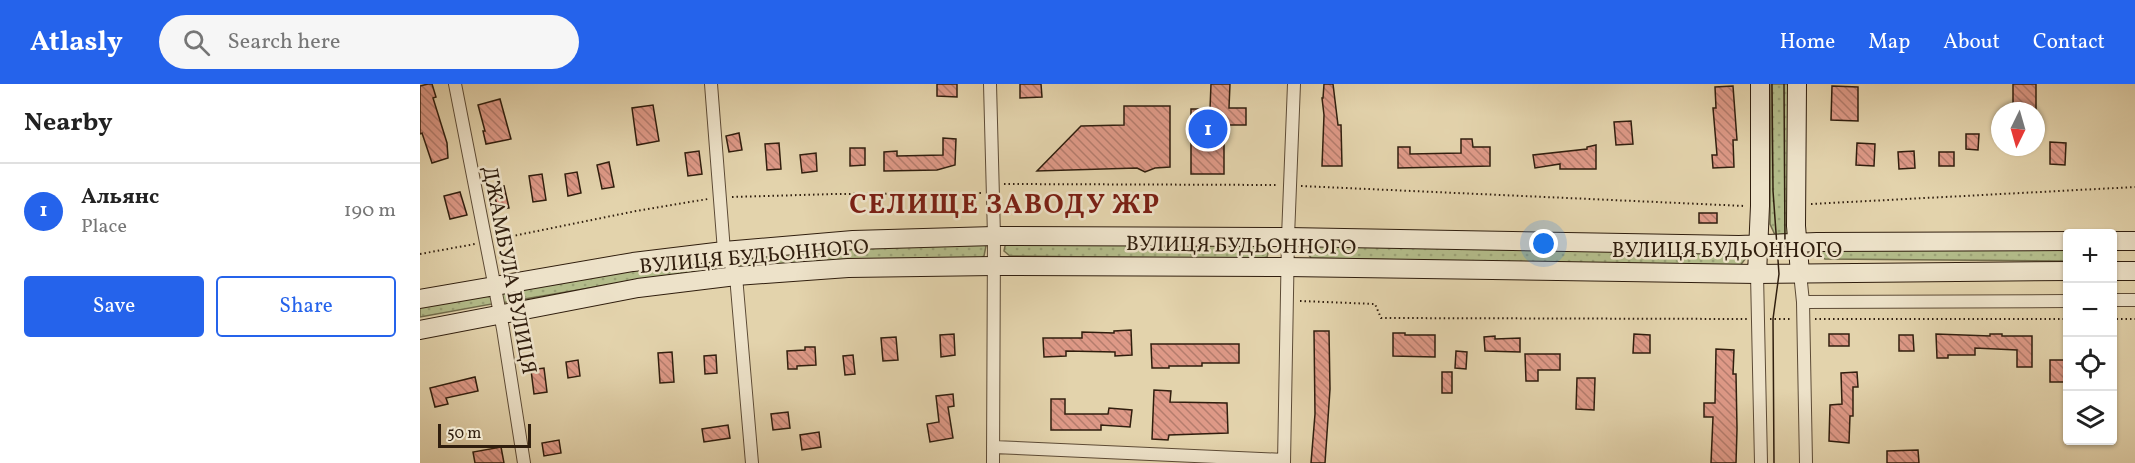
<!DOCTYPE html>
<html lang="en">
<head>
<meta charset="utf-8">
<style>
  :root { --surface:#fff; --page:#f6f6f6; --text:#222; --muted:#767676; --line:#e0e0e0; --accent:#2563eb }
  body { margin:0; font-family:Vollkorn,serif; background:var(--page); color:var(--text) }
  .controls { position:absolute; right:18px; bottom:18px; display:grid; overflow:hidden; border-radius:6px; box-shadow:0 2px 4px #0004 }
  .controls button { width:54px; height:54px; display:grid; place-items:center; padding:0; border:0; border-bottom:2px solid var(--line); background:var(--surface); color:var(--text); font:30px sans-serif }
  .compass { position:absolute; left:1571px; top:18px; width:54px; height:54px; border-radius:50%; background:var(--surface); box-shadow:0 2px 4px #0004; rotate:185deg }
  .scale { position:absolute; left:18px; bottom:15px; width:93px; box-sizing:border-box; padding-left:6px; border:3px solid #301e0e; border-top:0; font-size:16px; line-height:21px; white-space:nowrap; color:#301e0e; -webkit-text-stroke:4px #ede2c9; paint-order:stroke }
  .you { position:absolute; left:1124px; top:160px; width:21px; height:21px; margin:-15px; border:4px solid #fff; border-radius:50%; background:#1a73e8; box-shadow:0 0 0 9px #1a73e833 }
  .badge { display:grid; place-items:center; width:39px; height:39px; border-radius:50%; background:var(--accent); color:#fff; font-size:20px; font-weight:700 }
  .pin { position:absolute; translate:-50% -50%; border:3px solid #fff; box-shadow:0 2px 6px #0006 }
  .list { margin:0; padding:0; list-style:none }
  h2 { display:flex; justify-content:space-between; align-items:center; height:78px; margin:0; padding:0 24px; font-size:26px }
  h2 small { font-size:20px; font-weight:400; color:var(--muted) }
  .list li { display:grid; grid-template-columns:39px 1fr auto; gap:18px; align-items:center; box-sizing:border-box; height:96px; padding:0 24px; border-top:2px solid var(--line) }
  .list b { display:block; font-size:22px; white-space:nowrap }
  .list p { margin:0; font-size:20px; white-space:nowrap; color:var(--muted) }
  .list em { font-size:20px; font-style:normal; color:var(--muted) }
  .actions { display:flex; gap:12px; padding:18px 24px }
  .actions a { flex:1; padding:14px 0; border:2px solid var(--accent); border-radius:6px; text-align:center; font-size:21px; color:var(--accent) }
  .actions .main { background:var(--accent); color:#fff }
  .icon { flex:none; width:33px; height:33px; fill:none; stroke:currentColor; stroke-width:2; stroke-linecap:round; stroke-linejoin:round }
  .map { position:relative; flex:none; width:1715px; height:379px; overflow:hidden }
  header { display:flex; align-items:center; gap:36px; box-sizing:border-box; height:84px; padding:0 30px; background:var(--accent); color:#fff }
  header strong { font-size:28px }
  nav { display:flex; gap:33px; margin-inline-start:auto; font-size:21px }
  .search { width:420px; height:54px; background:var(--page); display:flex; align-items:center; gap:15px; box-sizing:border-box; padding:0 21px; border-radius:33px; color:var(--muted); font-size:22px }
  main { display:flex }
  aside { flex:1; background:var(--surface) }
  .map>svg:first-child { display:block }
  .grass { fill:url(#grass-dots); stroke:#726d4c; stroke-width:1.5 }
  .building { fill:url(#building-back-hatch); stroke:#301e0e; stroke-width:1.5 }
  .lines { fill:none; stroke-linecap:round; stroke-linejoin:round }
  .street-casing { stroke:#5d4b36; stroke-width:14 }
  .secondary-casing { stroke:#301e0e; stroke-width:20 }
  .path { stroke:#301e0e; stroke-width:2; stroke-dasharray:1.5 3; stroke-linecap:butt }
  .street { stroke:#ede2c9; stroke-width:12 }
  .secondary { stroke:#ede2c9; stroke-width:18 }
  .tram { stroke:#301e0e; stroke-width:1.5 }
  .labels { text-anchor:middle; stroke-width:5; stroke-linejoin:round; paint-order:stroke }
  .street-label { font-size:21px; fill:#301e0e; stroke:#ede2c9 }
  .district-label { font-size:27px; font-weight:bold; letter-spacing:1.5px; fill:#7a1f14; stroke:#ede2c9 }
</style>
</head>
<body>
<header>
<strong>Atlasly</strong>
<div class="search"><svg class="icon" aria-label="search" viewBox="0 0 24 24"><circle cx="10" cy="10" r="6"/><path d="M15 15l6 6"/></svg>Search here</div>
<nav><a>Home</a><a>Map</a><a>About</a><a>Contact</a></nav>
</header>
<main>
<aside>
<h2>Nearby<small></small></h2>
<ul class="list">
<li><span class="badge">1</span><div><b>Альянс</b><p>Place</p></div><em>190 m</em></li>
</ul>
<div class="actions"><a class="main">Save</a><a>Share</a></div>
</aside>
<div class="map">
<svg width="1715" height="379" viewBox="0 0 1715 379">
  <defs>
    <pattern id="grass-dots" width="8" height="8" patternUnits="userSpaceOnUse" patternTransform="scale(1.5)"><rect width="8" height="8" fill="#b3bc8a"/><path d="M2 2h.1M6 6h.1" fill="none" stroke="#9aa176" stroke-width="1.8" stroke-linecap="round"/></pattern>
    <pattern id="building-back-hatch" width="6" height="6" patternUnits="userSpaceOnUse" patternTransform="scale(1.5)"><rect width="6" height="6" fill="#de9987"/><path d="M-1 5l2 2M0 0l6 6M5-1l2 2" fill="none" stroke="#b47c6d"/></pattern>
  </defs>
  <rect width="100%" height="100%" fill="#e3d3ac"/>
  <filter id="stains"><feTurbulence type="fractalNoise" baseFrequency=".00333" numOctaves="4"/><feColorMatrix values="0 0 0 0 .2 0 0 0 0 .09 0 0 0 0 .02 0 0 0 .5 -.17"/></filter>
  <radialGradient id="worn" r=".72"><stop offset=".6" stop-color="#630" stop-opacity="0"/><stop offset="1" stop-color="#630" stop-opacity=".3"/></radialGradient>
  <path class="grass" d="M1351,0H1371L1370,144L1367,150L1355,151L1350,140Z
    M588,159L844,160C848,164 849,167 847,173L839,175L590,172L584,167L585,162Z
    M562,160L566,162L564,172L559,175L320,185L313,174L417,165Z
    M892,160L1324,170L1326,174L1319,183L891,174L886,167L887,163Z
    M1402,163H1647L1648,177L1405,175L1398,171L1397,168Z
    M301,175L305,187L217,196L81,219L79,206L216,184Z
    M71,208L72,220L0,233V221Z"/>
  <path class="building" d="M8,0H12L16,13L13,14L27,59L28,74L12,79L2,49L0,50V2Z
    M517,0H537V13L517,12Z
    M600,0H621L622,13L600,14Z
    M791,0H810L809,24H826V41H804V90H771V25H790Z
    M904,0H913L918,41H921L922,82H902L904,31L902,14H903Z
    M1593,0H1616V26H1593Z
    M1313,2L1317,56H1313L1314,83L1293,84L1292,71H1297L1293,24H1296L1295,3Z
    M1412,2L1438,3V37L1411,36Z
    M80,15L91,55L66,60L63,47H65L58,21Z
    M233,21L239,57L217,61L212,24Z
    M704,22H750V83L735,84L725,88L717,84L617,87L661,42L704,41Z
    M1211,37L1213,60L1196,61L1194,38Z
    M319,49L322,66L309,68L306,52Z
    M1546,50H1559L1558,66L1546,65Z
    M523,54L536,55L535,81L517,86L464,87V68L477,67V72L523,71Z
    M1041,55H1052L1053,63H1070V82L978,84V63H990V70L1041,69Z
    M1630,58L1646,59L1645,81L1630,80Z
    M359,59L361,85L347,86L345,60Z
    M1437,59L1455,60L1454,82L1436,81Z
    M1176,61V85H1140V80L1115,84L1113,71L1167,65V63Z
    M430,64H445V81L430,82Z
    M279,67L282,90L268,92L265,69Z
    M1494,67L1495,84L1479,85L1478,68Z
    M1519,68H1534V82H1519Z
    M396,69L397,87L382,89L380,71Z
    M189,78L194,103L182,105L177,81Z
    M157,88L161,109L148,112L145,90Z
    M122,90L126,116L113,118L109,92Z
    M84,102L89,124L78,126L73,105Z
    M40,108L47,131L30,135L24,112Z
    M1279,129H1297V139H1279Z
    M711,246L712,271L695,272V268L646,267V272L624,273L623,254H662V248L694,249V247Z
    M894,247H909L910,305L905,379H891L895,330Z
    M973,249H985V251H1015V273L973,272Z
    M534,250L535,271L521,273L520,251Z
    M1214,250L1230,251V269H1213Z
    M1409,250H1429V262H1409Z
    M1516,250L1570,252V250H1582V252H1612V283H1597V266L1555,264V271H1528V274H1517Z
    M1479,251H1493L1494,267H1479Z
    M1075,252V255L1100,254V268L1065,267L1064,253Z
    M476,253L478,276L463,277L461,254Z
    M731,260H819V279H782V282H749V284H732Z
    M385,263H395L396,281L377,282V285H368L367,267L385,266Z
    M1296,265L1314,266L1313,290H1316L1317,345L1316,379H1291L1293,333H1284V319H1295Z
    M1036,267L1047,268L1046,285L1035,284Z
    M252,268L254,298L240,299L238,269Z
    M1105,270H1140V286H1118V297H1106Z
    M296,271L297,289L285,290L284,272Z
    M433,271L435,290L425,291L423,272Z
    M158,276L160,292L148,294L146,278Z
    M1630,276H1644L1645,298H1630Z
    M124,284L127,308L114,310L111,286Z
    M1022,288H1032V309H1022Z
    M1437,288L1438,303H1433V332H1430L1429,359L1409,357L1410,321L1422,320L1421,289Z
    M55,293L58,307L26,314L28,320L15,323L10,304Z
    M1157,294H1175L1174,326L1156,325Z
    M734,306L751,307L750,318L807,319L808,349L749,351L748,356L732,355Z
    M533,310L534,322L528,323L533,354L510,358L507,340L519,338L516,312Z
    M631,315H645V330H688L689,324L712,326L710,343L681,341V346H631Z
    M368,328L370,344L353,346L351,330Z
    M308,341L310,354L284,358L282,345Z
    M399,348L401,363L382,366L380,351Z
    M139,356L141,369L124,372L122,359Z
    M81,363L84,379H55L53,368Z
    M1498,366L1499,379H1467V367Z"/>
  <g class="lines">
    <g class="street-casing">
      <path id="street" d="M35,0L83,245L104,379
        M291,0L304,167L316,192L332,379
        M570,0L574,152L573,379
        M1380,189L1383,218L1386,379
        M1337,190L1341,379
        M1692,216H1715
        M1383,218L1648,217
        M573,363L864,376
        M864,379L868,153L874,0"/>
    </g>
    <g class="secondary-casing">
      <path id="secondary" d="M1377,0L1376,142L1380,189
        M1692,157H1715
        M1692,187H1715
        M1337,190L1340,122V0
        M0,215L213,178L304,167L433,156L574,152L868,153L1319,161L1397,158L1648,157
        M0,246L218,204L316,192L428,184L574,182L867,183L1337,190L1648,187"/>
    </g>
    <path class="path" d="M584,100L858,101
      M881,102L1325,122
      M312,113L415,110L561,109
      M1391,120L1715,103
      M78,155L216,127L288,115
      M0,170L55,160
      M880,217L955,220L961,234L1327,235
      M1350,235H1372
      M1395,235H1648
      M1692,235H1715"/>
    <use href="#street" class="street"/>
    <use href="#secondary" class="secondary"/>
    <path class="tram" d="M1352,0L1353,107L1359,190L1353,235L1354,379
      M1364,0L1365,163"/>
  </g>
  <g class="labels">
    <g class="street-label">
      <text transform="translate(821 161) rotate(1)" y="7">ВУЛИЦЯ БУДЬОННОГО</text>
      <text x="1307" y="173">ВУЛИЦЯ БУДЬОННОГО</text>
      <text transform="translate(334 172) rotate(-5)" y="7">ВУЛИЦЯ БУДЬОННОГО</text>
      <text transform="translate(90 186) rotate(79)" y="7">ДЖАМБУЛА ВУЛИЦЯ</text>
    </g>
    <g class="district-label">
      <text x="585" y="129">СЕЛИЩЕ ЗАВОДУ ЖР</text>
    </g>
  </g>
  <rect width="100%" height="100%" filter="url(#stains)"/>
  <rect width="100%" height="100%" fill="url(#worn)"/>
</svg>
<div class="controls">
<button>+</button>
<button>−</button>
<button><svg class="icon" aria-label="locate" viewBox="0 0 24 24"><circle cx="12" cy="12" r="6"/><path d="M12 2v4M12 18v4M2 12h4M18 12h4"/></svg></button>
<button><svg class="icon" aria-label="layers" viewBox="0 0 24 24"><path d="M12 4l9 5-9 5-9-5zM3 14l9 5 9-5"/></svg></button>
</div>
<svg class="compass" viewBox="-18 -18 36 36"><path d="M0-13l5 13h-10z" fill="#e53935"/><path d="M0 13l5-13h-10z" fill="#767676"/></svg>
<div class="scale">50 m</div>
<div class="you"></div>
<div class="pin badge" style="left:788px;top:45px">1</div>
</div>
</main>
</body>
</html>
